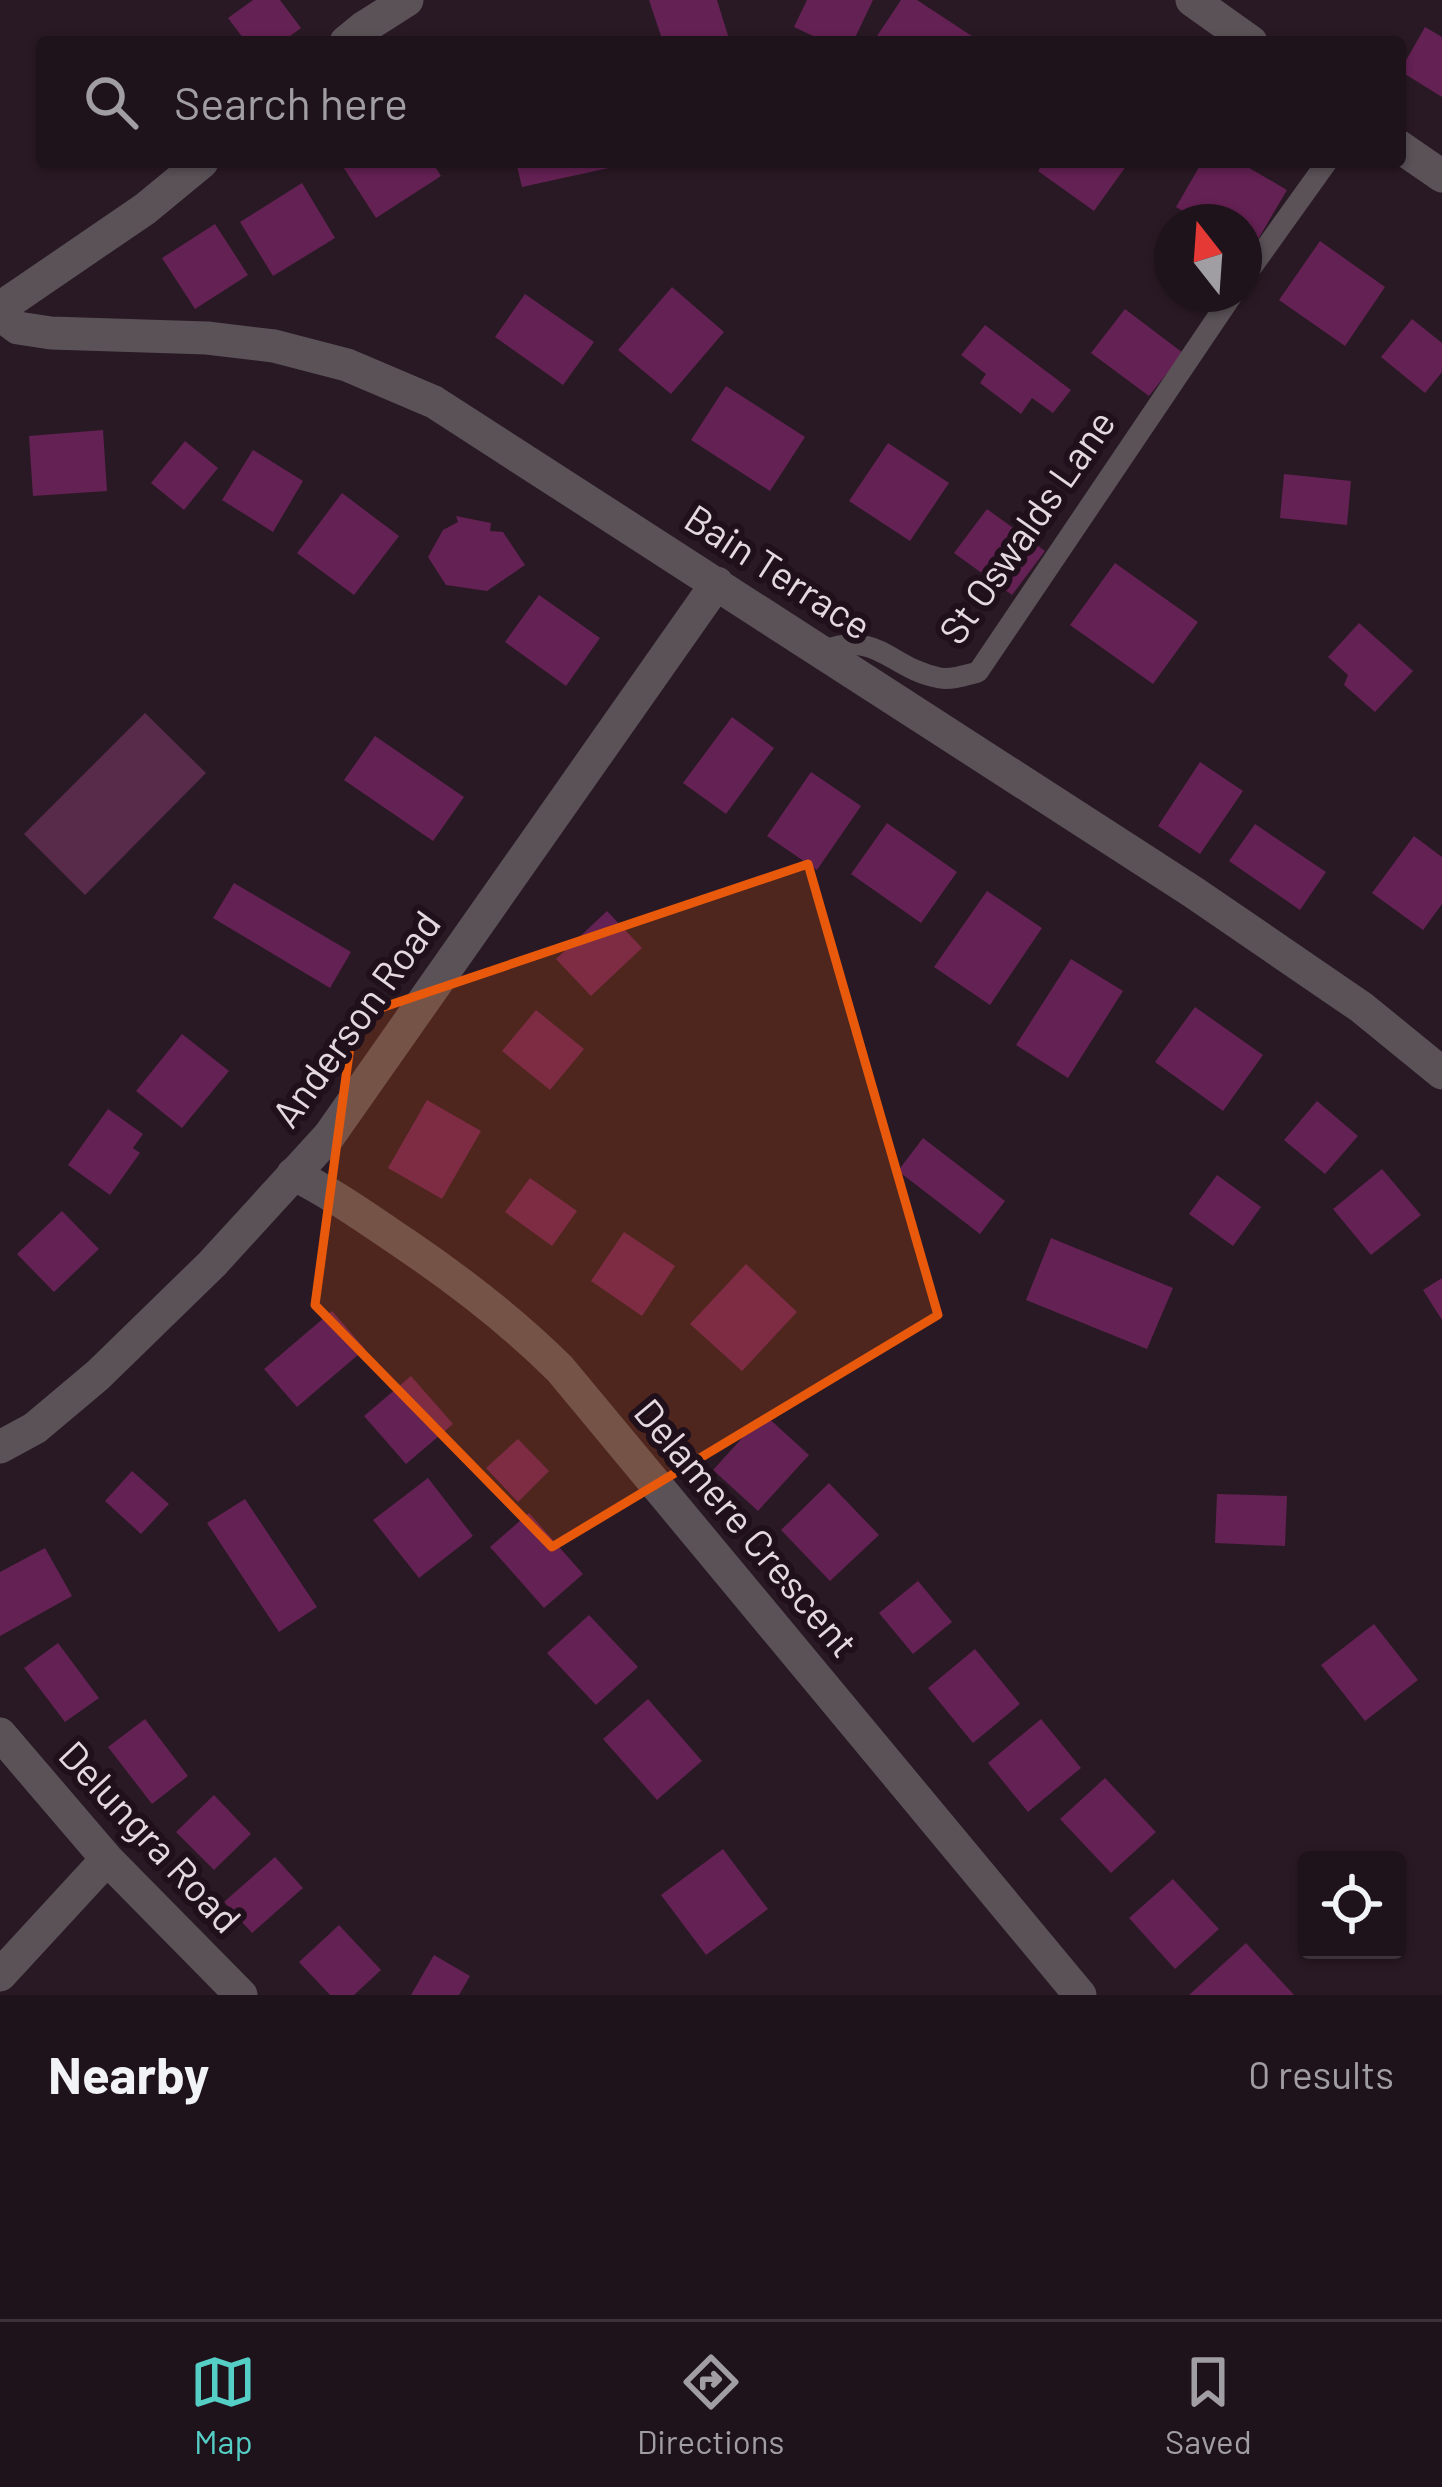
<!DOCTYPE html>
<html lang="en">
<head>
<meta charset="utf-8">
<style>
  :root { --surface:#1f131b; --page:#2c2028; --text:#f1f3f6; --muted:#a19ea3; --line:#3c323a; --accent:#55cec6 }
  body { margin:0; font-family:Barlow,sans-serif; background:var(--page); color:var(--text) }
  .controls { position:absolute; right:36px; bottom:36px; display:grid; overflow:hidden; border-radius:12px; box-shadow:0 3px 9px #0004 }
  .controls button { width:108px; height:108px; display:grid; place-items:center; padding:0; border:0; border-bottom:3px solid var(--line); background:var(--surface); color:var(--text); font:60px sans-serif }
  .compass { position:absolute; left:1154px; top:204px; width:108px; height:108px; border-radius:50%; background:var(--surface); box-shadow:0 3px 9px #0004; rotate:343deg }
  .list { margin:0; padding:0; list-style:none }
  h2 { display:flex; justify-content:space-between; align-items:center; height:156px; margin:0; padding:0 48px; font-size:51px }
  h2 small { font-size:39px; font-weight:400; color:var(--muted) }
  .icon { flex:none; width:66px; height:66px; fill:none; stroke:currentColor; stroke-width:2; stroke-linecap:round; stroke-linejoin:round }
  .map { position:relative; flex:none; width:1442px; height:1995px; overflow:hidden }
  .search { position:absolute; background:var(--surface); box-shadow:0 3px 9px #0004; left:36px; right:36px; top:36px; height:132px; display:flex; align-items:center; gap:30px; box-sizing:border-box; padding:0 42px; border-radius:12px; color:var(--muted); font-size:45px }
  .sheet { height:324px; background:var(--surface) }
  nav { display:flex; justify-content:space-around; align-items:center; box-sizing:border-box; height:168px; border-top:3px solid var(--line); background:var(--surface); font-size:33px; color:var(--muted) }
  nav a { display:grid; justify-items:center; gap:6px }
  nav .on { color:var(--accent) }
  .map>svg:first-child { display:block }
  .green { fill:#582b4b }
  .building { fill:#642153 }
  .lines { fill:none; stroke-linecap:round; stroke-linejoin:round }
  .service { stroke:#5a5257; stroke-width:21 }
  .minor { stroke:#5a5257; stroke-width:33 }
  .tertiary { stroke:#5a5257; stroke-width:33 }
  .marked { fill:#e8590c; fill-opacity:0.2; stroke:#e8590c; stroke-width:9; stroke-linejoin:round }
  .labels { text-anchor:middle; stroke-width:12; stroke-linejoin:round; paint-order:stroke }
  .street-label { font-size:39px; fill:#e5d9e0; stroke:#1f101b }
</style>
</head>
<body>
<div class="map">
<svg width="1442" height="1995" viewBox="0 0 1442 1995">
  <rect width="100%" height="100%" fill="#291924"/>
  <path class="green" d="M145,713L206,773L85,895L24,834Z"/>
  <path class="building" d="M253,0H280L301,28L282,42H246L228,18Z
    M649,0H717L730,42H663Z
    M807,0H873L853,42H826L794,27Z
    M901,0H917L981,42H873Z
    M1425,27L1442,37V97L1400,71Z
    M340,162H432L441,176L376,218Z
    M516,162H617L618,166L522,187Z
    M1044,162H1129L1094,211L1038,171Z
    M1202,162H1239L1287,190L1251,251L1244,247V222H1201L1176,207Z
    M302,183L335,238L273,276L240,222Z
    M215,224L248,275L195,309L162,258Z
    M1320,241L1385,287L1345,346L1279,300Z
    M672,287L724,332L671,394L618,350Z
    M525,294L594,342L563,385L495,337Z
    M1125,309L1183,353L1149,396L1091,353Z
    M1412,319L1442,343V372L1425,393L1381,357Z
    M985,325L1071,390L1053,413L1032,398L1021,414L980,383L986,374L961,355Z
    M726,386L805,437L770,491L691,440Z
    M103,430L107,491L33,496L29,436Z
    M185,441L218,468L184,510L151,483Z
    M888,443L949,483L910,541L849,501Z
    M253,450L303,481L273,532L222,500Z
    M1284,474L1351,481L1347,525L1280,518Z
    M342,493L399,536L354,595L297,553Z
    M987,509L1045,551L1012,595L954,553Z
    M456,516L491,523L490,531L503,532L525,565L487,591L446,585L428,557L443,530L458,522Z
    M1115,563L1198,622L1153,684L1070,625Z
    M539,595L600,638L566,686L505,642Z
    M1359,623L1413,671L1375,712L1344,685L1348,675L1328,657Z
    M732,717L774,748L726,814L683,783Z
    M375,736L464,797L433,841L344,780Z
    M1200,762L1243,791L1200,854L1158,826Z
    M811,772L861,806L817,870L767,836Z
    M887,823L957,872L921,923L851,874Z
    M1255,824L1326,872L1300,910L1229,861Z
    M1414,836L1442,857V904L1423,930L1372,893Z
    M234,883L351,952L330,988L213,918Z
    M987,891L1042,928L990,1005L934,967Z
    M607,911L642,948L591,996L556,959Z
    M1071,959L1123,991L1068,1078L1016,1045Z
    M1195,1007L1263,1055L1223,1111L1155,1062Z
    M536,1010L584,1049L550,1090L502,1051Z
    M182,1034L229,1071L182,1128L136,1091Z
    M427,1100L481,1131L442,1199L388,1168Z
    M1317,1101L1358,1136L1325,1174L1284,1140Z
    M108,1109L143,1134L133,1148L140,1153L110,1195L68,1165Z
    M923,1138L1005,1201L980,1234L898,1171Z
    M1382,1169L1421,1215L1371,1255L1333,1209Z
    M1217,1175L1261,1207L1233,1246L1189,1214Z
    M530,1178L577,1211L552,1246L505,1212Z
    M62,1211L99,1249L54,1292L17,1254Z
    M624,1232L675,1266L642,1316L591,1281Z
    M1051,1238L1173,1288L1147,1349L1026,1300Z
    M746,1264L797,1312L742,1371L690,1324Z
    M1442,1278V1320L1423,1290Z
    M332,1311L365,1349L297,1407L264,1369Z
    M411,1376L453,1424L406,1464L364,1416Z
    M764,1414L809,1455L758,1511L713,1470Z
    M518,1439L549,1471L518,1502L486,1468Z
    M132,1471L169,1504L141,1534L105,1501Z
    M428,1478L473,1536L419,1578L373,1520Z
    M829,1483L879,1535L830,1581L781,1530Z
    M1217,1494L1287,1496L1285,1546L1215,1543Z
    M245,1499L317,1607L279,1632L207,1523Z
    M529,1513L583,1574L544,1608L490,1547Z
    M45,1548L72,1596L0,1636V1572Z
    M918,1581L952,1622L913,1654L879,1613Z
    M589,1615L638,1667L596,1705L547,1653Z
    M1374,1624L1418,1680L1365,1721L1321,1665Z
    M58,1643L99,1698L65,1722L24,1668Z
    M975,1649L1020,1704L973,1743L928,1688Z
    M648,1699L702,1761L657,1800L603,1739Z
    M145,1719L188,1776L152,1804L108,1747Z
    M1041,1719L1081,1768L1028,1812L988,1763Z
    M1105,1778L1156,1832L1111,1873L1060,1819Z
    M214,1795L251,1834L214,1870L176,1832Z
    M723,1849L768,1909L706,1955L661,1895Z
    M275,1857L303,1888L252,1933L224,1902Z
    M1173,1879L1219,1929L1175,1969L1129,1918Z
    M339,1925L381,1970L354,1995H330L299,1962Z
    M1246,1943L1294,1995H1189Z
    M434,1955L470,1976L459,1995H411Z"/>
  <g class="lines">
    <path class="service" d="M1244,278L1327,162
      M823,651C878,629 890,669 940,678C952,680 966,675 978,672L1233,294"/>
    <path class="minor" d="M0,315L18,328L51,333L207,338L274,346L347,365L434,402L1193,892L1361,1007L1442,1073
      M293,1174C333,1194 368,1219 405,1244C461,1282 512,1321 560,1369L1080,1995
      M0,1447L35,1428L98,1375L212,1264L329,1136L717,583
      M0,1734L107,1859L241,1995
      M0,1975L107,1859"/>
    <path class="tertiary" d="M1192,0L1251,42
      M346,42L363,28L407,0
      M1400,147L1442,176
      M0,308L145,209L202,162"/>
  </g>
  <path class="marked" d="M808,864L938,1315L552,1547L315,1305L354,1017Z"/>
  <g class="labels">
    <g class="street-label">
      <text transform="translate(1027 527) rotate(-55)" y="14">St Oswalds Lane</text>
      <text transform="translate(778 572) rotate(33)" y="14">Bain Terrace</text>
      <text transform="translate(356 1019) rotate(-54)" y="14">Anderson Road</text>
      <text transform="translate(746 1528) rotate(50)" y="14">Delamere Crescent</text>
      <text transform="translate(150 1837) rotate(47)" y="14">Delungra Road</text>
    </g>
  </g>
</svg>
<div class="controls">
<button><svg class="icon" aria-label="locate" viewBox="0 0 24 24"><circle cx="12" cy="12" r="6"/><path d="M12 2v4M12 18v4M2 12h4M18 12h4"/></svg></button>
</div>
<svg class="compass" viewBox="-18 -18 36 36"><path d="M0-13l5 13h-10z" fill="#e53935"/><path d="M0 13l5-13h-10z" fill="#a19ea3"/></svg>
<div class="search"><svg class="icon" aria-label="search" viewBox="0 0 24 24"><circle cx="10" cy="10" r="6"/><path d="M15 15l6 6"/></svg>Search here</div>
</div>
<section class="sheet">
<h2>Nearby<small>0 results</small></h2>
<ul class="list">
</ul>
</section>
<nav>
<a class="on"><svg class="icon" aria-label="map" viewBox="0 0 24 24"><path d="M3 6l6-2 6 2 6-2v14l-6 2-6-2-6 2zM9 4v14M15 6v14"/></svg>Map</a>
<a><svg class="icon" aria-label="directions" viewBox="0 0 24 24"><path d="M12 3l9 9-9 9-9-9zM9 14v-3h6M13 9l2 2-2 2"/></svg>Directions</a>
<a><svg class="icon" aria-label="saved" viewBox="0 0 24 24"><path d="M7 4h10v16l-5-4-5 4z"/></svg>Saved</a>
</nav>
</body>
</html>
